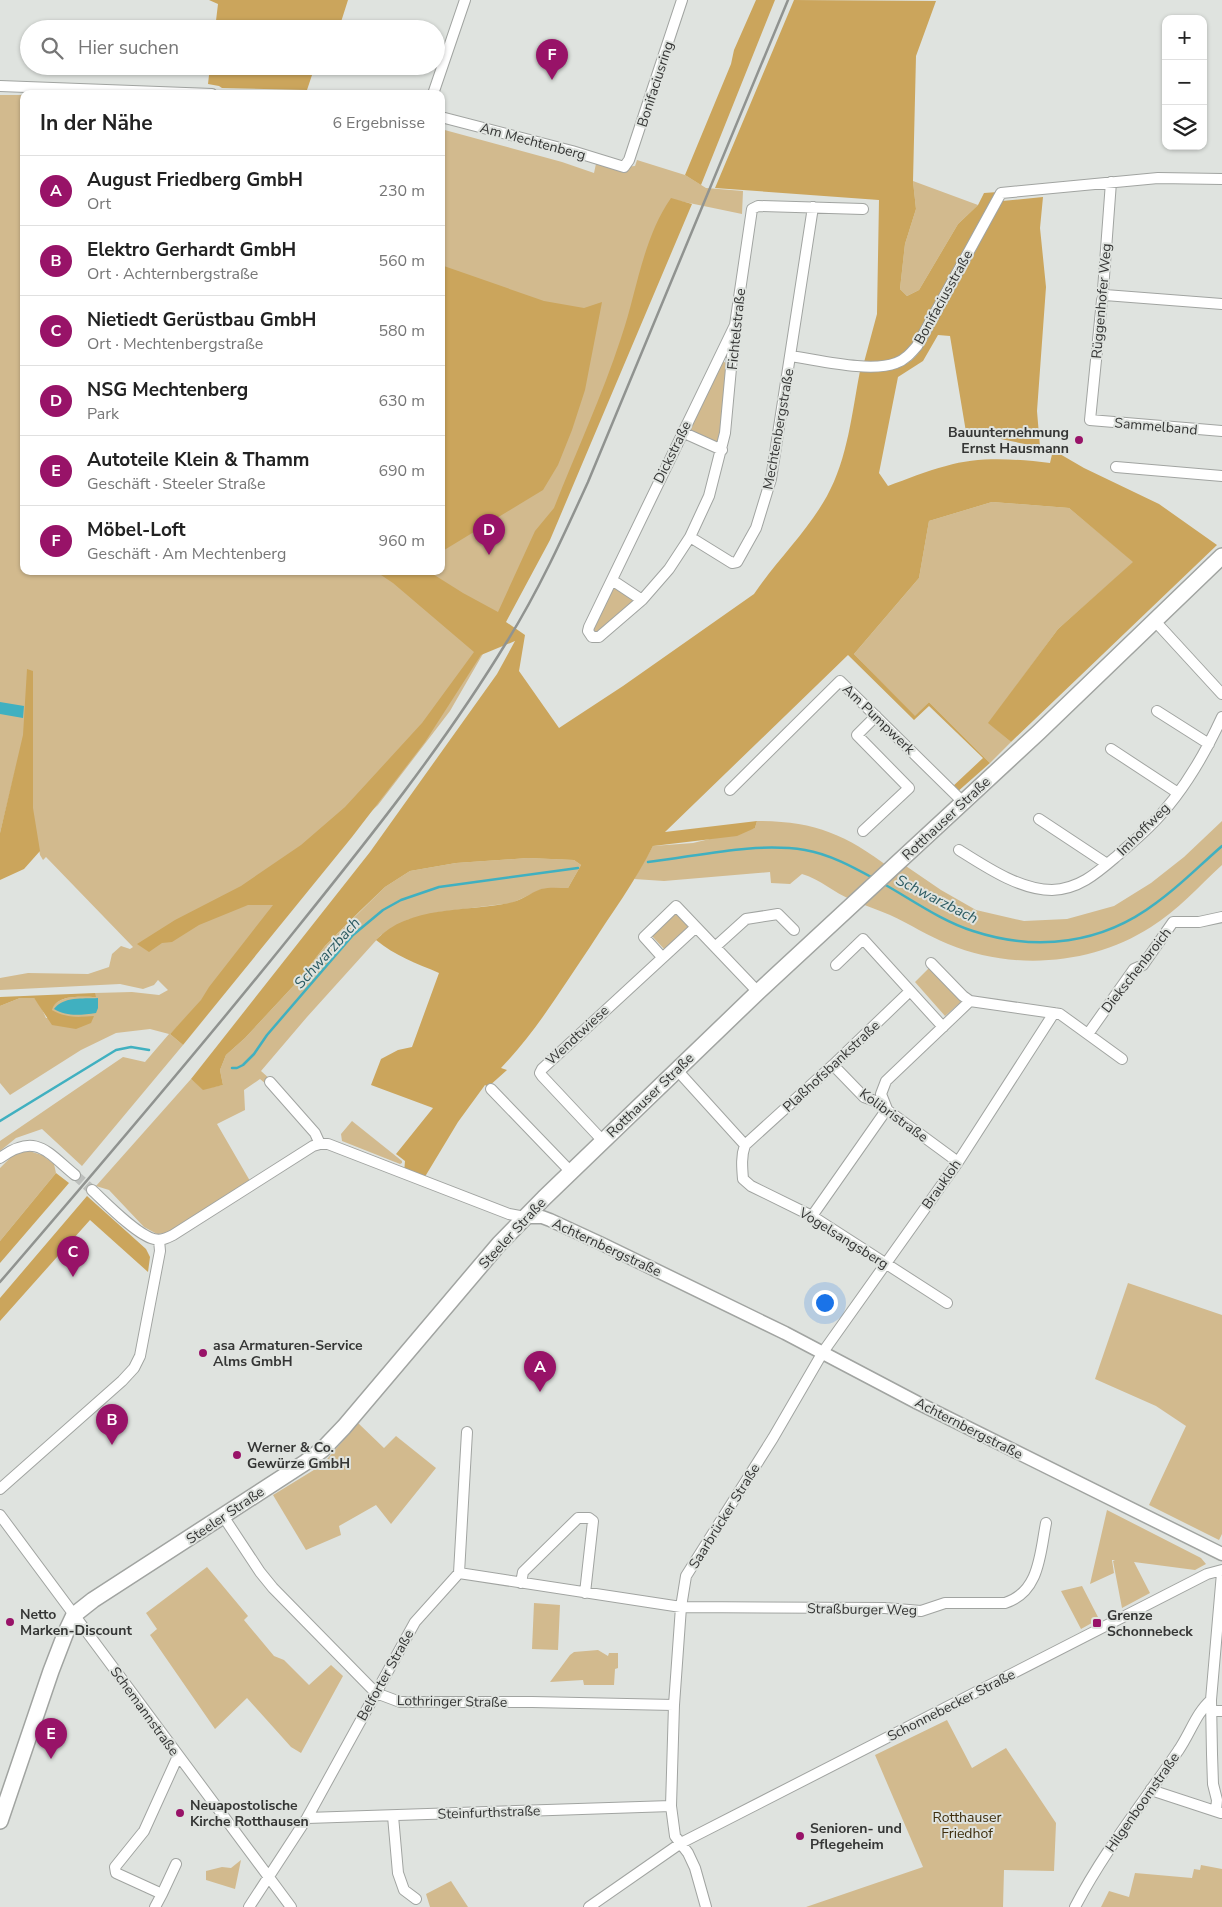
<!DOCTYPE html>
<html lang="de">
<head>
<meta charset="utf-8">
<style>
  :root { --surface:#fff; --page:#f6f6f6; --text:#222; --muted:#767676; --line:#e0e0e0; --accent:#981368 }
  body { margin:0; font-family:"Nunito Sans",sans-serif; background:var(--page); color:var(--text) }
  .controls { position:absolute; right:15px; top:15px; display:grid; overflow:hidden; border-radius:10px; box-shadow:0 1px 4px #0004 }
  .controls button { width:45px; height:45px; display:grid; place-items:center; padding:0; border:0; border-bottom:1px solid var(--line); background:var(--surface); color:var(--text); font:25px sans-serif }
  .you { position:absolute; left:824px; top:1302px; width:18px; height:18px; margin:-12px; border:4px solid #fff; border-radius:50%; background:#1a73e8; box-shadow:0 0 0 8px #1a73e833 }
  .badge { display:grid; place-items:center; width:32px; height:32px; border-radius:50%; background:var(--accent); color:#fff; font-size:16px; font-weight:700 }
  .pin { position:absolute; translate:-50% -41px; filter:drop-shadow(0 1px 2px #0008) }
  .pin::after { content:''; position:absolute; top:26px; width:18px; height:15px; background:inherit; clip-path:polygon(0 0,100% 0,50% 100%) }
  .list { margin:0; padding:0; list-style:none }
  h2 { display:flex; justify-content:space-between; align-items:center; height:65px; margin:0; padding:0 20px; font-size:21px }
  h2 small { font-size:16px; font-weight:400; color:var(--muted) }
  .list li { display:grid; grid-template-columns:32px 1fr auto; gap:15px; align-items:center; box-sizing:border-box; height:70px; padding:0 20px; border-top:1px solid var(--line) }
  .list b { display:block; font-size:19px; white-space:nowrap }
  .list p { margin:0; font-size:16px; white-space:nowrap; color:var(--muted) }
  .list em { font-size:16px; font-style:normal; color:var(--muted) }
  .icon { flex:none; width:28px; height:28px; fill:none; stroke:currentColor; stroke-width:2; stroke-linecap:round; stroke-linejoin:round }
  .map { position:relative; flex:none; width:1222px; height:1907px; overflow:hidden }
  .search { position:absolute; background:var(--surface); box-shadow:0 1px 4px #0004; left:20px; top:20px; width:425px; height:55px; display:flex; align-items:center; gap:12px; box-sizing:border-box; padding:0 18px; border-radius:28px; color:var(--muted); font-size:19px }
  .panel { position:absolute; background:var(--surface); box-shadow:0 1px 4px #0004; left:20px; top:90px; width:425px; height:485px; border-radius:10px }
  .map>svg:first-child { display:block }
  .green { fill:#d2ba8e }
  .forest { fill:#cba55c }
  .water { fill:#40b0c0 }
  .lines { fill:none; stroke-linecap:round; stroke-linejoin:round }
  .stream { stroke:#40b0c0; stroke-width:2.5 }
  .minor-tunnel { stroke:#bdc0bd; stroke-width:10; stroke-dasharray:10 5; stroke-linecap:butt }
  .minor-casing { stroke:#a1a4a1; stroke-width:12 }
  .tertiary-casing { stroke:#a1a4a1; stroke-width:15 }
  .secondary-casing { stroke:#a1a4a1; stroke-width:18 }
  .minor { stroke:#fff; stroke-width:10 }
  .tertiary { stroke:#fff; stroke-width:12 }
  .secondary { stroke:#fff; stroke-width:15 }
  .rail { stroke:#909390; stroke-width:2.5 }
  .poi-dot { fill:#981368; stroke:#dfe3df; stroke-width:2 }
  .labels { text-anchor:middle; stroke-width:4; stroke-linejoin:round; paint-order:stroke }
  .street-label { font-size:14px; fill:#353635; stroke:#dfe3df }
  .poi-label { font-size:14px; font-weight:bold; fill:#353635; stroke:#dfe3df; text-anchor:start }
  .park-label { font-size:14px; fill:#3d2d0c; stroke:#dfe3df }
  .water-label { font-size:15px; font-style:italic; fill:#2c5b62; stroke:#dfe3df }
</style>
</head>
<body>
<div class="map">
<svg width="1222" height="1907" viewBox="0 0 1222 1907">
  <rect width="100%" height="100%" fill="#dfe3df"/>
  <path class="green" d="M0,95H24V571H441V129L562,162L594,173L597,159L624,167L635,166L637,160L685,175L706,188L743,191L742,214L670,199L679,203L569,484L499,626L450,711L378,805L345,836L195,1008L170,1034L183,1045L82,1166L42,1129L16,1138L0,1151V1141L123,1057L145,1062L169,1034L150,1029L116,1033L81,1050L10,1095L0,1083V1006L20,998H34L41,1007L46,1018L81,1017L62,1016L51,1010C58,994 81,997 95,997V993L132,992L159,995L168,990L158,980L154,985L143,989L120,984L0,990V978L28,973L88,974L109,967L112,954L121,946L130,949L133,947L46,857L43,860L40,855L21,747L0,833Z
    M913,181L978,205L958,224L919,290L907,296L900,289L905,244L916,209Z
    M723,361L727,364L720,440L717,444L689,430Z
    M992,502L1069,508L1134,562L1058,629L989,723L1011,742L990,763L929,702L915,717L854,654L919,578L929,521Z
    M616,588L633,601L598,633L594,632L592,629L612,589Z
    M757,821C814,821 845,834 890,868L900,862L941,890L976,910L1024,921L1067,919L1114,906L1151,883L1184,857L1222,821V865C1199,886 1177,911 1151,927C1092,965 1013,971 948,944C928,936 910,924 890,915C878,910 864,905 852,900C834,893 820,879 802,874L790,884L771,883L770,872L664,881L634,879L653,846L693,843L755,828Z
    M528,858L574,860L581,865L568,888L542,889L512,903L439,912L407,920L381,935L307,1017L261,1071L271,1080L266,1084L260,1079L244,1090L245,1110L217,1124L250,1181L169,1233L157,1234L144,1227L109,1190L96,1186L191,1079L203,1089L223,1085L220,1070L226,1055L245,1038L297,982L325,946L385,887L410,871L456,863Z
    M676,912L690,926L665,950L651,935Z
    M930,967L961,1002L945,1016L915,982Z
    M352,1121L402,1161V1163L400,1164L342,1141L341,1134Z
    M29,1151L42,1155L54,1164L56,1173L0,1241V1168L15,1153Z
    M1128,1283L1222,1315V1534L1219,1540L1149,1505L1186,1426L1156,1406L1095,1379Z
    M358,1423L384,1448L396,1436L436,1468L391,1524L376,1505L339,1526L341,1535L306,1550L273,1495L322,1465Z
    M1107,1510L1201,1558L1206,1564L1195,1570L1134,1562L1150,1593L1122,1608L1113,1561L1115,1560H1112L1114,1573L1090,1584Z
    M207,1567L248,1616L244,1620L274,1656L284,1660L309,1685L331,1665L343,1676L301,1753L291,1747L247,1698L215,1729L150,1635L157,1629L146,1613Z
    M1082,1586L1099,1619L1081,1629L1061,1591Z
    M534,1603L560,1605L558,1650L532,1649Z
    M598,1650L608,1656L609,1653H618V1668L615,1669L614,1685H584L583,1680L550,1682L570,1655L574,1652Z
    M947,1720L972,1768L1006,1748L1056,1823L1054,1871L1004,1870L1003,1907H806L923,1867L875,1755Z
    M241,1860L235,1889L206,1880V1871L222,1867L231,1868Z
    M1201,1865L1222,1869V1907H1101L1109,1891L1129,1897L1135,1873L1192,1878L1194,1869L1200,1870Z
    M451,1881L468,1907H430L426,1894Z"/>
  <path class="forest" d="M209,0H348L341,22L330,20L327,29H215L218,4Z
    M756,0H775L701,185L685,175L731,64L734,50Z
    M794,0L936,1L916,56L913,181L916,209L905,244L900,289L907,296L919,290L958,224L978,205L984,193L998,192L907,357L863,366L877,314L879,200L715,188Z
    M210,66H315L307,90L222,88L219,86L208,84Z
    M1043,197L1040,228L1046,287L1037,411L1040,447L966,432L950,336L938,335L923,361L898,377L879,473L888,486C907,479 926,471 946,466C979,456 1016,459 1050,463L1053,450L1084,468L1159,504L1217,545L1011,742L988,723L1058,629L1133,562L1069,508L992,502L929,521L919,578L854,654L915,716L929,702L990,763L956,793L951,788L983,758L929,706L914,720L848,655L665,832L757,821L755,828L737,836L653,846C635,882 611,914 590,947C562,988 536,1032 501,1068L507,1070L488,1087L485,1085L458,1122L423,1180L404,1173L405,1161L396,1154L433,1108L371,1085L381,1059L398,1050L412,1047L439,973C416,963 395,956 376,940C409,905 466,912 509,903C521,901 530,893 541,889C549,887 559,888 568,888L581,865L574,860L528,858L456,863L410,871L385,887L360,911L325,946L297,982L245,1038L226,1055L220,1070L223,1085L203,1090L191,1079L370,852L497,674L515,641L481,655L425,742L352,837L183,1045L170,1034L201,1000L209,987L273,905H248L199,925L172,942L162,943L149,952L137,944L175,920L241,886L301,845L345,807L422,723L474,652L393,583L375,571H428L463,593L498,612L535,531L554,508C576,452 602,396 621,338C637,292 642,240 671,198L692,204L550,540L506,622L525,635L519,671L559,728L623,686L754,594C777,560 807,532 827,496C848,458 852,412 860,371C892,372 909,371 926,342L1002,201Z
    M441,265L544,301L584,308L602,302L585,390L572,430L558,465L543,490L441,552Z
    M27,669L33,671V808L40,851L24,869L0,880V833L23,735Z
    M95,993L96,997C81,997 57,994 52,1010C65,1018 78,1017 94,1016L91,1023L76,1029L52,1025L34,998H20L0,1006V997Z
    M56,1173L69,1183L0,1263V1241Z
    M87,1196L146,1249L150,1257L148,1272L90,1220L0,1321V1298Z"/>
  <path class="water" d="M0,702L24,706L23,718L0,714Z
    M98,998V1008L96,1013C81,1015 67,1017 54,1009C64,996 82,999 98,998Z"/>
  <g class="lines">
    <path class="stream" d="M648,862C699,856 754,842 805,850C829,854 853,867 873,878
      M882,883C911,899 941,921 973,931C1037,952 1102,944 1156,903C1180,886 1200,865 1222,846
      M232,1068H237L243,1065L254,1054L267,1035L353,935L383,910L401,900L439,887L578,868
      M0,1121L116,1050L131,1047L149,1050"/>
    <path class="minor-tunnel" d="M75,1175L92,1190"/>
    <g class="minor-casing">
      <path id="minor" d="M0,86L212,94
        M433,94L465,0
        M441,117L572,151L624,167L629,160L682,0
        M1111,182L1103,290L1105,295L1102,300L1090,420L1222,431
        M1105,295L1222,304
        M735,325L589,627L588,631L592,637H599L642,600L669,569L690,537L709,496L725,433L735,325L752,209L758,206L863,209
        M790,356C819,360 870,373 896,363C905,360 911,353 917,346L1001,193L1158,178L1222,179
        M682,432L722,450
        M1116,467L1222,476
        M690,537L732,563L737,562L756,528L771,479L813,207
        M612,580L642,600
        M1154,620L1222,694
        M1157,711L1209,744
        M1111,749L1178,793
        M730,790L840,681L963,802
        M1039,819L1107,864
        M863,831L909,788L857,735L876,716
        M959,850C986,867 1020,890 1052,890C1080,889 1098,872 1118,855C1128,846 1139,837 1149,827C1180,797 1204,756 1222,717
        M715,947L746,919L778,914L794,930
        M662,957L644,937L676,906L696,927
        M931,963L963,996L970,1001L1060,1014L1122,1059
        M836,965L863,939L943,1027
        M910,991L833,1065L745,1145C741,1156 742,1167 743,1179L751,1186L812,1216L947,1303
        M1088,1034L1134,969L1143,965L1173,922H1199L1222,917
        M833,1065L864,1097L875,1101L958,1162
        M677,1070L745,1145
        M270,1082L315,1133L320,1144
        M491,1089L571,1172
        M603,1141L542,1076L540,1073L542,1069L696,927L758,992
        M0,1158C36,1132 47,1152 75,1175
        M92,1190C106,1203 137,1235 154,1239C161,1241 167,1238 173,1235L313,1146L320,1144H328L509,1214L525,1217
        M812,1216L887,1109L881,1094L886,1081L970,1001
        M0,1489L122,1381L134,1368L140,1356L160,1251L159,1240
        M0,1515L291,1907
        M223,1516L260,1572L273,1588L376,1693L400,1702H532L674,1705
        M459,1573L681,1607L885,1608L921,1611L945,1603H1005C1040,1592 1040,1553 1046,1523
        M521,1583L523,1572L578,1518H589L593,1521L585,1593
        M1211,1711H1222
        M1151,1789L1157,1792L1221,1813
        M1216,1811L1217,1800L1213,1784L1212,1754L1211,1700L1222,1573
        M393,1816L398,1873L404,1890L416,1899
        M307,1818L671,1806
        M176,1864L162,1894L116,1873L115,1867L144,1831L178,1756
        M155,1907L162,1894
        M249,1907L307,1818L415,1622L459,1573L467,1432
        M589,1907L681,1843L1207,1574L1222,1570
        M706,1907L695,1868L688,1853L675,1836L671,1806L674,1705L681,1607L686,1576L773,1438L823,1352L958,1162L1054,1013
        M1075,1907C1104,1851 1143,1803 1178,1751C1190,1734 1196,1713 1211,1700"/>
    </g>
    <g class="tertiary-casing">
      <path id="tertiary" d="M525,1217H542L550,1220L602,1244L785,1333L918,1403L1222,1554"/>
    </g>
    <g class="secondary-casing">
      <path id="secondary" d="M0,1821L51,1671L66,1632L74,1615L93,1600L306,1462L323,1449L344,1427L499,1244L544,1198L758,992L1039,732L1222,556"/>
    </g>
    <use href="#minor" class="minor"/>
    <use href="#tertiary" class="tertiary"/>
    <use href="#secondary" class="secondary"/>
    <path class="rail" d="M0,1282C99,1167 198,1051 293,933C368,840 444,745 506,643C538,592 563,537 588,482L788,0"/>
  </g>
  <g class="poi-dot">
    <circle cx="1079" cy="440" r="5"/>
    <circle cx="203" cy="1353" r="5"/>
    <circle cx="237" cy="1455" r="5"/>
    <circle cx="10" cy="1622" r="5"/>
    <rect x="1092" y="1618" width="10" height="10" rx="2.5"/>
    <circle cx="180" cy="1813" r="5"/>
    <circle cx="800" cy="1836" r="5"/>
  </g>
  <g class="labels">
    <g class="street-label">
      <text transform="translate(655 84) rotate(-72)" y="5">Bonifaciusring</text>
      <text transform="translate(533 141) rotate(15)" y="5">Am Mechtenberg</text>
      <text transform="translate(943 297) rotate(-61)" y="5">Bonifaciusstraße</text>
      <text transform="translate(1101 301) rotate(-85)" y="5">Rüggenhofer Weg</text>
      <text transform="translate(736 329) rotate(-84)" y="5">Fichtelstraße</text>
      <text transform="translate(1156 426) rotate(5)" y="5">Sammelband</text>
      <text transform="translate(778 429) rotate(-80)" y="5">Mechtenbergstraße</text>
      <text transform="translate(672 452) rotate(-64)" y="5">Dickstraße</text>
      <text transform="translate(879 719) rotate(44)" y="5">Am Pumpwerk</text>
      <text transform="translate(946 818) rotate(-43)" y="5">Rotthauser Straße</text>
      <text transform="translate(1143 829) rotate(-45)" y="5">Imhoffweg</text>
      <text transform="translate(1136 970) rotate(-52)" y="5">Diekschenbroich</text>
      <text transform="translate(577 1035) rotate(-43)" y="5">Wendtwiese</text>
      <text transform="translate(831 1066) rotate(-43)" y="5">Plaßhofsbankstraße</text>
      <text transform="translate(650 1095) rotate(-44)" y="5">Rotthauser Straße</text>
      <text transform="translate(894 1115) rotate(36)" y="5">Kolibristraße</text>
      <text transform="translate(941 1184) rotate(-55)" y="5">Braukloh</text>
      <text transform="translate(512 1233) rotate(-47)" y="5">Steeler Straße</text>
      <text transform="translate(844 1238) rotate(32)" y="5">Vogelsangsberg</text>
      <text transform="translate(607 1247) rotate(25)" y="5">Achternbergstraße</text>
      <text transform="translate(969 1428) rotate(27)" y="5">Achternbergstraße</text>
      <text transform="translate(225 1515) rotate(-34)" y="5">Steeler Straße</text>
      <text transform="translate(724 1516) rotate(-58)" y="5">Saarbrücker Straße</text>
      <text transform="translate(862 1609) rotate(1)" y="5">Straßburger Weg</text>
      <text transform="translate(385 1675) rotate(-61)" y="5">Belforter Straße</text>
      <text transform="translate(452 1701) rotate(1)" y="5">Lothringer Straße</text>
      <text transform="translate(951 1705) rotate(-27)" y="5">Schonnebecker Straße</text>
      <text transform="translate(145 1711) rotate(54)" y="5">Schemannstraße</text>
      <text transform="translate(1142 1802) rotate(-55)" y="5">Hilgenboomstraße</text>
      <text transform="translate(489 1812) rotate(-2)" y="5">Steinfurthstraße</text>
    </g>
    <g class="poi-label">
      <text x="1069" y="437" text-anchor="end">Bauunternehmung<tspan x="1069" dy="16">Ernst Hausmann</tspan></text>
      <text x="213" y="1350">asa Armaturen-Service<tspan x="213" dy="16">Alms GmbH</tspan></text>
      <text x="247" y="1452">Werner &amp; Co.<tspan x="247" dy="16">Gewürze GmbH</tspan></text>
      <text x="20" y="1619">Netto<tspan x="20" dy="16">Marken-Discount</tspan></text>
      <text x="1107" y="1620">Grenze<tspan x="1107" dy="16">Schonnebeck</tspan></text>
      <text x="190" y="1810">Neuapostolische<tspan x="190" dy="16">Kirche Rotthausen</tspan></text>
      <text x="810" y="1833">Senioren- und<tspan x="810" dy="16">Pflegeheim</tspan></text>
    </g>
    <g class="park-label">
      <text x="967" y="1822">Rotthauser<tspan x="967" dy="16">Friedhof</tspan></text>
    </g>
    <g class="water-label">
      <text transform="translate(937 899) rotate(27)" y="5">Schwarzbach</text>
      <text transform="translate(327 953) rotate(-48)" y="5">Schwarzbach</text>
    </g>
  </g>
</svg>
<div class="controls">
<button>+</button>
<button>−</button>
<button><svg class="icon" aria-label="layers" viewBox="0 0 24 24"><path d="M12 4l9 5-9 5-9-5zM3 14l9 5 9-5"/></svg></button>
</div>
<div class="you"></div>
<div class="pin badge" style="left:540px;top:1392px">A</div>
<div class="pin badge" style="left:112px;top:1445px">B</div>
<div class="pin badge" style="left:73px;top:1277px">C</div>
<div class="pin badge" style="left:489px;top:555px">D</div>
<div class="pin badge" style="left:51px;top:1759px">E</div>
<div class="pin badge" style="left:552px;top:80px">F</div>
<div class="search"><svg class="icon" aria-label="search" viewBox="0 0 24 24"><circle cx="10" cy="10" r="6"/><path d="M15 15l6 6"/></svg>Hier suchen</div>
<section class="panel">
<h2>In der Nähe<small>6 Ergebnisse</small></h2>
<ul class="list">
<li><span class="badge">A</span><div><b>August Friedberg GmbH</b><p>Ort</p></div><em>230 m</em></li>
<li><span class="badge">B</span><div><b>Elektro Gerhardt GmbH</b><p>Ort · Achternbergstraße</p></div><em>560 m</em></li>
<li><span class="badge">C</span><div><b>Nietiedt Gerüstbau GmbH</b><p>Ort · Mechtenbergstraße</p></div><em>580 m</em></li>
<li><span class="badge">D</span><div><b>NSG Mechtenberg</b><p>Park</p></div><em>630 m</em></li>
<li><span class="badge">E</span><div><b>Autoteile Klein &amp; Thamm</b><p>Geschäft · Steeler Straße</p></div><em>690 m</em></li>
<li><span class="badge">F</span><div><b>Möbel-Loft</b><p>Geschäft · Am Mechtenberg</p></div><em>960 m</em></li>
</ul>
</section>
</div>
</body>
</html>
